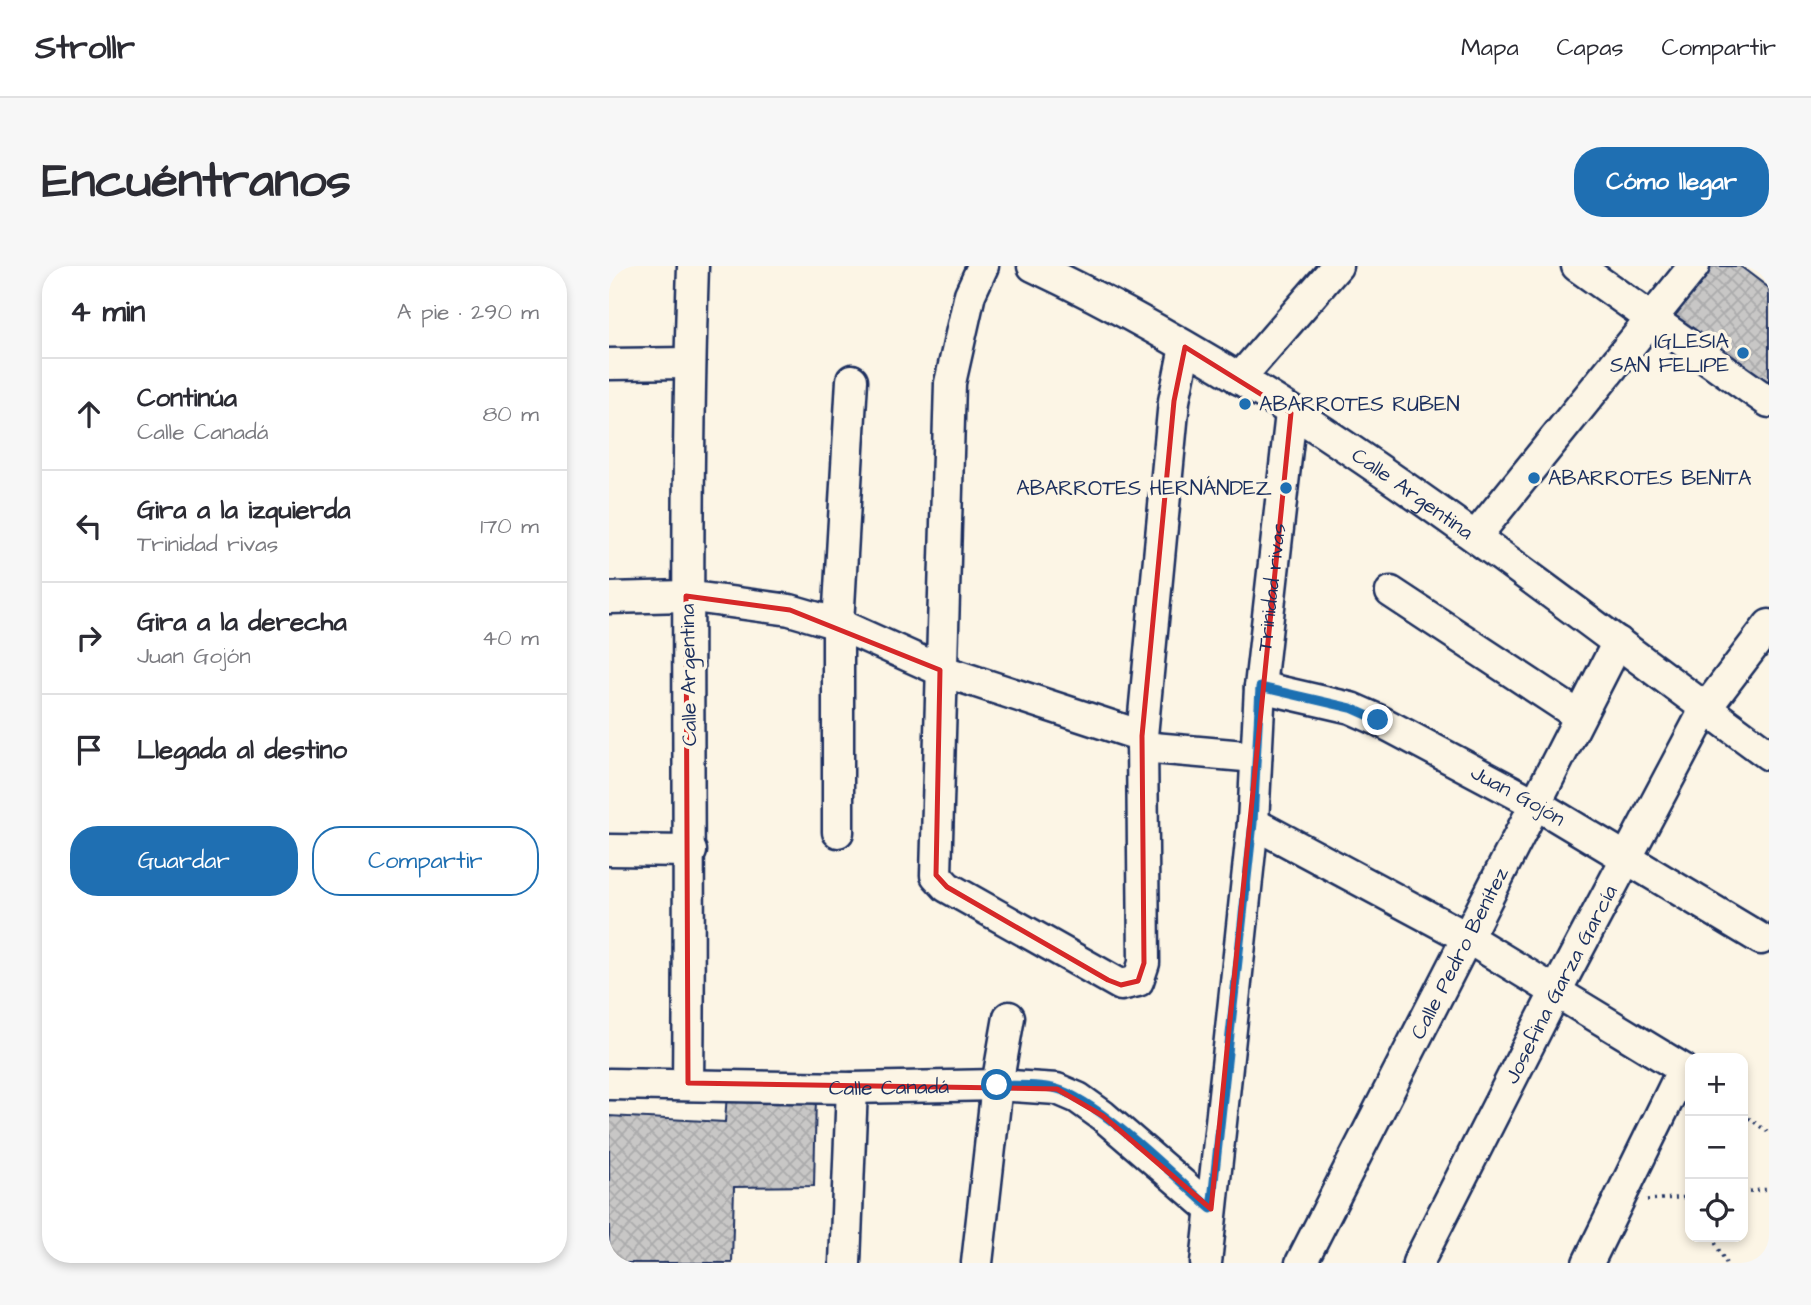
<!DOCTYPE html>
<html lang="es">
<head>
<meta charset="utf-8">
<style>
  :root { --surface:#fff; --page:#f7f7f7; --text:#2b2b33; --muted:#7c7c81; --line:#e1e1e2; --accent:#1f6fb2 }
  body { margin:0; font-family:"Architects Daughter",sans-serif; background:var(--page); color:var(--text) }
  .controls { position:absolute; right:21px; bottom:21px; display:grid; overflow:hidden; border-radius:14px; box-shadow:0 4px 10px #0003 }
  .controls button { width:63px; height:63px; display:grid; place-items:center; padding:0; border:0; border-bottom:2px solid var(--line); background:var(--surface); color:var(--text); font:35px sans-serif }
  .stop { position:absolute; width:21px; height:21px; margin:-16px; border:5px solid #1f6fb2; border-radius:50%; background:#fff }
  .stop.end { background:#1f6fb2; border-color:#fff; box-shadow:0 2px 7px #0008 }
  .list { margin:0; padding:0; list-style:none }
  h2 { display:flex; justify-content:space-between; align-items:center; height:91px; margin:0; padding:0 28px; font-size:30px }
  h2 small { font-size:23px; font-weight:400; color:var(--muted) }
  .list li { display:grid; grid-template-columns:46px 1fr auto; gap:21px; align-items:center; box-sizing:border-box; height:112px; padding:0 28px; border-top:2px solid var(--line) }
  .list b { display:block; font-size:26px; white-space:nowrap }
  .list p { margin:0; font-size:23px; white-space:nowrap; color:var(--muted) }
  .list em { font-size:23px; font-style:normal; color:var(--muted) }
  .actions { display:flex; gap:14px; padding:21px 28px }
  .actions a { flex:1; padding:16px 0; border:2px solid var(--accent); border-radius:28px; text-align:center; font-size:24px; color:var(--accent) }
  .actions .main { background:var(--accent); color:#fff }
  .icon { flex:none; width:38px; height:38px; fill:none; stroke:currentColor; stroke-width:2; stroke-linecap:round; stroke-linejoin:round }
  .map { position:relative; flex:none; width:1160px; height:997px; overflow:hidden; border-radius:28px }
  header { display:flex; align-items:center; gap:42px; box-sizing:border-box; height:98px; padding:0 35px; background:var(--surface); border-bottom:2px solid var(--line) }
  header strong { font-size:33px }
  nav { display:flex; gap:38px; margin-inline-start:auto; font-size:24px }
  .intro { display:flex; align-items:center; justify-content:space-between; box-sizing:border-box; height:168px; padding:0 42px }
  h1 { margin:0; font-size:49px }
  .button { padding:18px 32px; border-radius:28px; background:var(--accent); color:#fff; font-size:24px; font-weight:700 }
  main { display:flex; gap:42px; padding:0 42px }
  aside { flex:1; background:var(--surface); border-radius:28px; box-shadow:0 4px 10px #0003 }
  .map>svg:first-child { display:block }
  .building { fill:url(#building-cross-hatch); stroke:#1b2f5e; stroke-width:2 }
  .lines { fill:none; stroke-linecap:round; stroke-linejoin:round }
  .minor-casing { stroke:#1b2f5e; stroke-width:35 }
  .path { stroke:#1b2f5e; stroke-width:3.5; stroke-dasharray:2 5; stroke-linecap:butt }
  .minor { stroke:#fcf5e5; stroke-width:30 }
  .route { stroke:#1f6fb2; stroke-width:9 }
  .marked { fill:none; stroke:#d62828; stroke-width:5; stroke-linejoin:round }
  .poi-dot { fill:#1f6fb2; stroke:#fcf5e5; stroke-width:2.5 }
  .labels { text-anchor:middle; stroke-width:7; stroke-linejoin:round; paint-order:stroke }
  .poi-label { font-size:21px; fill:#1b2f5e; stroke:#fcf5e5; text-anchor:end }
  .street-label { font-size:21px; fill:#1b2f5e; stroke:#fcf5e5 }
</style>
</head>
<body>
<header>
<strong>Strollr</strong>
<nav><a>Mapa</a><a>Capas</a><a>Compartir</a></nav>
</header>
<div class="intro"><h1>Encuéntranos</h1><a class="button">Cómo llegar</a></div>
<main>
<aside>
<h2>4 min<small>A pie · 290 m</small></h2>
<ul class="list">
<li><svg class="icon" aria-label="ahead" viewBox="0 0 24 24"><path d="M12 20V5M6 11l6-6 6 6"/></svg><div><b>Continúa</b><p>Calle Canadá</p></div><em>80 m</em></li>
<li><svg class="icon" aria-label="left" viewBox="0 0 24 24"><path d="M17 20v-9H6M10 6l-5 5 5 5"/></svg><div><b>Gira a la izquierda</b><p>Trinidad rivas</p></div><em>170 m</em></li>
<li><svg class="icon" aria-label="right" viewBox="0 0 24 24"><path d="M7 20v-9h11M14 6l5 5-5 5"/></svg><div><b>Gira a la derecha</b><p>Juan Gojón</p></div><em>40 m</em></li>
<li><svg class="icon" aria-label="arrive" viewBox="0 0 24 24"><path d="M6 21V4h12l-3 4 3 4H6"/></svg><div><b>Llegada al destino</b></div></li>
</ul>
<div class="actions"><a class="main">Guardar</a><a>Compartir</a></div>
</aside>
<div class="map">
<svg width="1160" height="997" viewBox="0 0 1160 997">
  <defs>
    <pattern id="building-cross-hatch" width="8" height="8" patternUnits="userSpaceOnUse" patternTransform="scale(1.75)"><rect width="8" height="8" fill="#c8c7c6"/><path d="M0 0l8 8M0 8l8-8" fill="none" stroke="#ababac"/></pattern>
  </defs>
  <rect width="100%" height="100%" fill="#fcf5e5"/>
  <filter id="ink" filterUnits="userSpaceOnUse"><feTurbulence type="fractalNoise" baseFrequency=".0143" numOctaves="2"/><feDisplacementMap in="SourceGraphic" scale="14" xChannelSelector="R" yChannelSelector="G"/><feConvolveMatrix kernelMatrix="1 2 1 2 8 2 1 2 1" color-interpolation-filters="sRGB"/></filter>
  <g filter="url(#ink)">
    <path class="building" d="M1098,0H1131L1160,22V124L1054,49Z
      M118,827L207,830L205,920L125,921L123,997H0V850L116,856Z"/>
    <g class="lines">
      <g class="minor-casing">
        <g id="minor">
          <path d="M374,0L361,28L341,117L327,609L338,621L512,719L529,715L535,697L533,470L565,135L576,81"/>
          <path id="s1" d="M424,0C690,125 924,316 1160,489"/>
          <path d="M968,0L1160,136"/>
          <path d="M0,98L81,97"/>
          <path d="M630,113L728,0"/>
          <path d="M867,270L1085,0"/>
          <path d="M782,326L970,450"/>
          <path d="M0,332L77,330L181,344L229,358L331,404L533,470"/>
          <path id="s2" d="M651,421L742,442L769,454L927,538L1152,673"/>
          <path d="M533,481L647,491"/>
          <path d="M644,557L857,671L1074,803L979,997"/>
          <path d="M229,566V358L243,114"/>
          <path d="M0,584L82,585"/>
          <path d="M79,817C82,545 75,272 84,0"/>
          <path id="s3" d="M0,818L243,822L388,819L448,823L469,832L494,850L602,943"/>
          <path d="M236,997L243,822"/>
          <path d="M368,997L388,819L400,751"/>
          <path id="s4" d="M597,997L644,557L651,421L682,147"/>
          <path id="s5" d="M692,997L1009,376"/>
          <path id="s6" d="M809,997L946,727L1097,442L1160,359"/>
        </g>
      </g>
      <path class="path" d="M1134,848L1160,867
        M1134,926L1160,923
        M1038,934L1081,931
        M1103,971L1117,997"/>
      <use href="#minor" class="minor"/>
    </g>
  </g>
  <g class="lines" filter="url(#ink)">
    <path class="route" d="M388,819C407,820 429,818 448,823C489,834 567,912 602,943L644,557L651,421L742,442L769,454"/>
  </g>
  <path class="marked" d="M576,81L682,147L602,943L494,850L448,823L79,817L77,330L181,344L331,404L327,609L338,621L499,714L512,719L529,715L535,697L533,470L565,135Z"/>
  <g class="poi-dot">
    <circle cx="1134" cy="87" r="7"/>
    <circle cx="636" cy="138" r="7"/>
    <circle cx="925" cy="212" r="7"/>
    <circle cx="677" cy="222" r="7"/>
  </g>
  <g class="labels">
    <g class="poi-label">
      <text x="1120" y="82">IGLESIA<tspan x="1120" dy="24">SAN FELIPE</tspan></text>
      <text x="650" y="145" text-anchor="start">ABARROTES RUBEN</text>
      <text x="939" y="219" text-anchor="start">ABARROTES BENITA</text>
      <text x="663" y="229">ABARROTES HERNÁNDEZ</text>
    </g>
    <g class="street-label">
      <text dy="7" stroke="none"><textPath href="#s1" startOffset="443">Calle Argentina</textPath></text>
      <text dy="7" stroke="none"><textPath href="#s4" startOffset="679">Trinidad rivas</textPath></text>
      <text transform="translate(79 409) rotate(-91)" y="7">Calle Argentina</text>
      <text dy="7" stroke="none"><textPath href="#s2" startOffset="282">Juan Gojón</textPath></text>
      <text dy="7" stroke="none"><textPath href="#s5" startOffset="348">Calle Pedro Benítez</textPath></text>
      <text dy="7" stroke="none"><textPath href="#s6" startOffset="313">Josefina Garza García</textPath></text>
      <text dy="7" stroke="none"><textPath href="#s3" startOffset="280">Calle Canadá</textPath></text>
    </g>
  </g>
</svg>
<div class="controls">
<button>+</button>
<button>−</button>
<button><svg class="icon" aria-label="locate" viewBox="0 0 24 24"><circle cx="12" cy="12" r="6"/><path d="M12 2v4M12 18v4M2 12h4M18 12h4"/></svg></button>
</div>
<div class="stop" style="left:388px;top:819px"></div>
<div class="stop end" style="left:769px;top:454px"></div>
</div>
</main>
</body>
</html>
